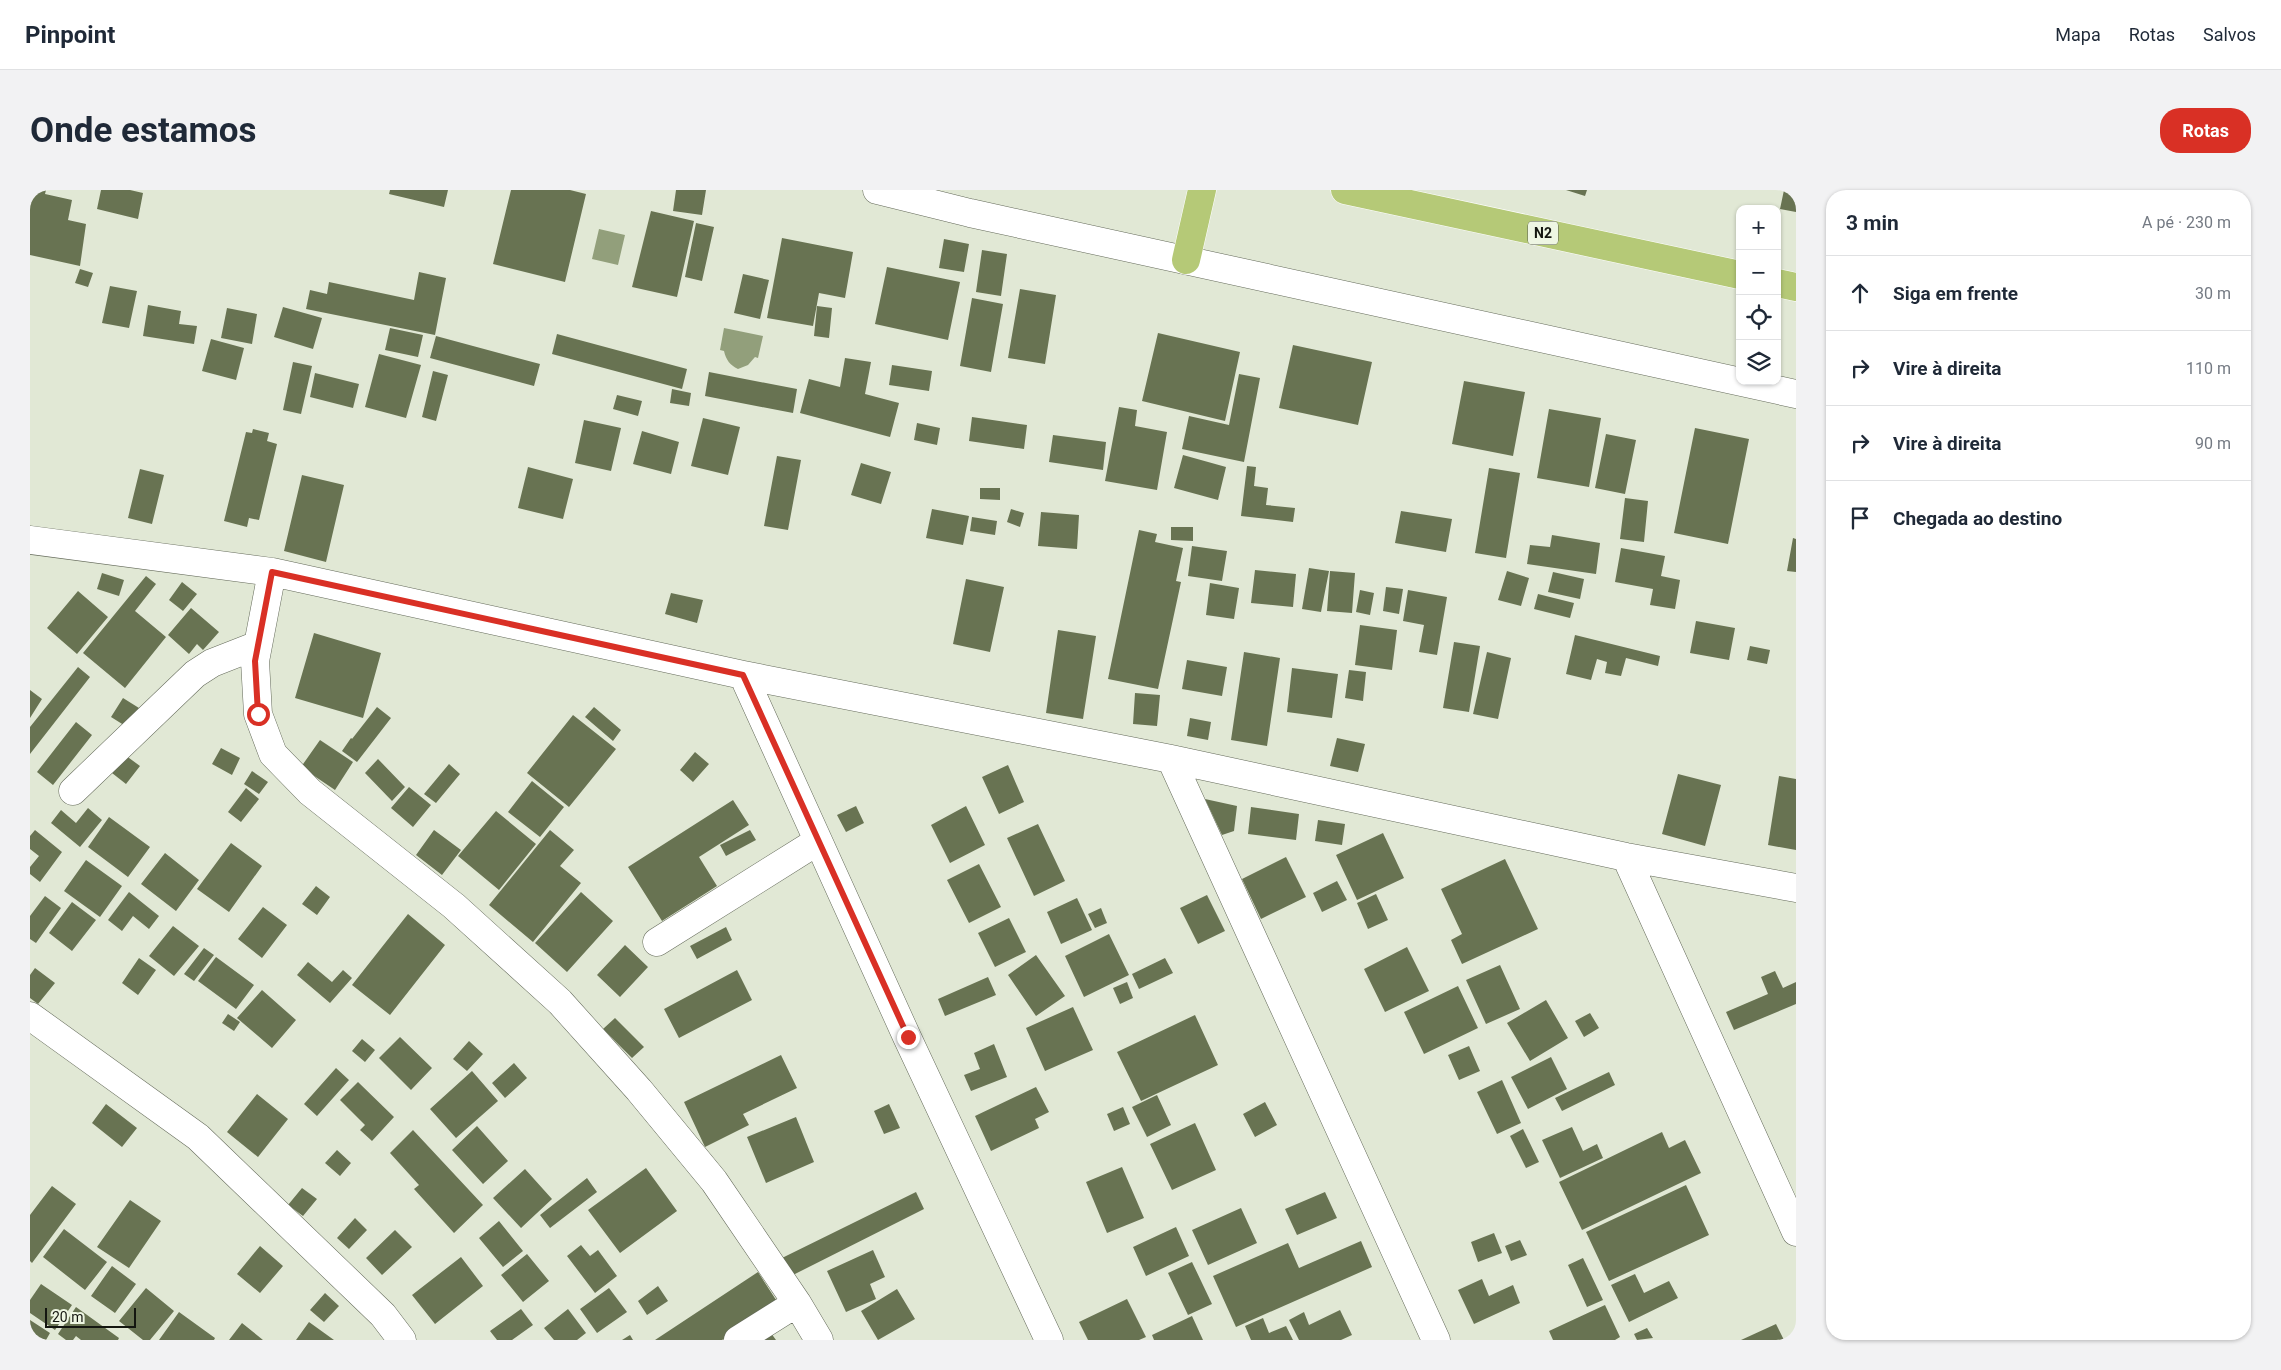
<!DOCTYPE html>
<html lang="pt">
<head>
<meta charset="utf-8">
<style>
  :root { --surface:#fff; --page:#f2f2f3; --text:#1f2937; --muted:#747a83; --line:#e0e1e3; --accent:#d93025 }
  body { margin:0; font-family:Roboto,sans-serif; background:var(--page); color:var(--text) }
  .controls { position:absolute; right:15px; top:15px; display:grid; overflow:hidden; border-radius:10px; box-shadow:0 1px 4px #0004 }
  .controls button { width:45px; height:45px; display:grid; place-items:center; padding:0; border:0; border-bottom:1px solid var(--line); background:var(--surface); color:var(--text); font:25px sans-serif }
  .scale { position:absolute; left:15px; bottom:12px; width:91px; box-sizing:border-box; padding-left:5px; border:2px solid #141610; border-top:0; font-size:14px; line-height:18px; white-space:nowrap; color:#141610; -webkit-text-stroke:4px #eef6e3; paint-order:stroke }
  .stop { position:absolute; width:15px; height:15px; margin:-11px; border:4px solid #d93025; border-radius:50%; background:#fff }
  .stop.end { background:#d93025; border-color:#fff; box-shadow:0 1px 5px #0008 }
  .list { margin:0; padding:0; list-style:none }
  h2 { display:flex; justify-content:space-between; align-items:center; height:65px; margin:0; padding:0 20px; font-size:21px }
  h2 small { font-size:16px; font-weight:400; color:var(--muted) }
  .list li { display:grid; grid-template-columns:32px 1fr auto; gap:15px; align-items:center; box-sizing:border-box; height:75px; padding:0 20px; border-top:1px solid var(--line) }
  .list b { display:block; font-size:19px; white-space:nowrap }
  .list em { font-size:16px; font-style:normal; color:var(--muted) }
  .icon { flex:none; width:28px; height:28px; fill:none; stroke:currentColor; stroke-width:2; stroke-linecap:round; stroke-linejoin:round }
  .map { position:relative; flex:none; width:1766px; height:1150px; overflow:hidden; border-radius:20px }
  header { display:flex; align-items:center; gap:30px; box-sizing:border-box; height:70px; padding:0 25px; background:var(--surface); border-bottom:1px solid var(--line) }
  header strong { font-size:24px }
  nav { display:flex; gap:28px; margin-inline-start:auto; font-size:18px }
  .intro { display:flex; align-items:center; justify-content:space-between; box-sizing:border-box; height:120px; padding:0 30px }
  h1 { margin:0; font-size:35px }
  .button { padding:12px 22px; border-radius:20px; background:var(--accent); color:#fff; font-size:18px; font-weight:700 }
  main { display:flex; gap:30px; padding:0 30px }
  aside { flex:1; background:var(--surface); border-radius:20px; box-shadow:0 1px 4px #0004 }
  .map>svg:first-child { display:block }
  .water { fill:#929f7b }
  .building { fill:#687352 }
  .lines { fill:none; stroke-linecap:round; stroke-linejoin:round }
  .minor-casing { stroke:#646a5a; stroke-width:29 }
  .major-casing { stroke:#fff; stroke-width:29 }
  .minor { stroke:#fff; stroke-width:28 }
  .major { stroke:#b5c977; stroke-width:28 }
  .route { stroke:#d93025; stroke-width:6 }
  .labels { text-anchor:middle; stroke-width:4; stroke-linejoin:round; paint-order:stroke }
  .shield { fill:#eef6e3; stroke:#55594f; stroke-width:1 }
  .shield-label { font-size:14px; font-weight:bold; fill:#141610 }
</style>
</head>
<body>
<header>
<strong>Pinpoint</strong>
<nav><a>Mapa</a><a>Rotas</a><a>Salvos</a></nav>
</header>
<div class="intro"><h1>Onde estamos</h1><a class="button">Rotas</a></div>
<main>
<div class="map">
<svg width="1766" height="1150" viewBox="0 0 1766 1150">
  <rect width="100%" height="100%" fill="#e1e8d5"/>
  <path class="water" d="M569,39L595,45L588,75L562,69Z
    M694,138L733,146L728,168L725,167L718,175L708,179C700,175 696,170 694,161L690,160Z"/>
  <path class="building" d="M3,0H16L15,4L42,10L38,30L56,34L50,76L0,65V14Z
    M71,0H100L113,3L108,29L67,19Z
    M360,0H418L414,17L359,4Z
    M481,0H540L556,4L535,92L463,74Z
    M646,0H676L672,25L643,21Z
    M1536,0H1557L1555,6Z
    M1754,0H1766V22L1750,19Z
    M621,21L664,31L647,107L602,97Z
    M666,33L684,37L672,91L655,87Z
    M752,48L823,62L815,108L789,103L783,136L737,128Z
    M914,49L939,54L934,82L909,78Z
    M952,60L977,64L971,106L946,102Z
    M857,77L930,92L918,150L845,134Z
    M50,79L63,83L58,97L45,93Z
    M389,82L416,88L405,145L276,119L280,100L297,104L299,92L384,110Z
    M713,84L739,90L730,129L704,123Z
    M80,96L107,101L99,138L72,133Z
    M990,99L1026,105L1015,174L978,168Z
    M942,108L973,114L961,182L930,176Z
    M118,115L151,121L149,134L167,136L164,154L113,146Z
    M787,116L802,118L799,148L784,146Z
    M253,117L292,128L283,159L244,147Z
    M197,118L227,124L222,154L191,148Z
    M360,138L393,145L388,167L355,160Z
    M1128,143L1210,162L1195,231L1112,211Z
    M527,144L657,179L652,199L522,164Z
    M406,146L510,174L504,196L400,168Z
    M181,149L214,158L206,190L172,181Z
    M1263,155L1342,172L1328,235L1249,218Z
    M349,164L391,175L376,228L335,217Z
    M815,168L841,172L835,204L869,213L860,247L770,223L779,189L810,197Z
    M263,172L282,176L271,224L253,220Z
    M862,175L902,181L899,201L859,195Z
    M403,181L418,185L406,231L392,227Z
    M679,182L767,199L763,223L675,206Z
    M285,183L329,194L323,218L280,207Z
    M1209,184L1230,188L1214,272L1152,259L1159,226L1199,235Z
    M1434,191L1495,202L1483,266L1422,254Z
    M642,199L661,203L659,216L640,213Z
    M587,205L612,211L608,226L583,219Z
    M1089,217L1107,220L1105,236L1137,242L1127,300L1075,291Z
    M1519,219L1571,228L1559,297L1507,288Z
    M942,227L997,235L994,259L939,251Z
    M673,228L710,237L698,285L661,276Z
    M554,230L591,238L581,281L545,273Z
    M887,233L910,238L907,255L884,250Z
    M1665,238L1719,249L1698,354L1644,343Z
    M223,239L239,243L237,251L247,254L229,330L219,328L217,337L194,331L216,242L222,243Z
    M612,241L649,252L641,284L603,274Z
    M1576,244L1606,250L1595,304L1565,298Z
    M1023,245L1076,252L1073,280L1019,272Z
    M1153,265L1196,277L1188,310L1144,298Z
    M747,266L771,270L758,340L734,336Z
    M831,273L861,282L851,314L821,305Z
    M1217,276L1226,277L1224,296L1238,298L1236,315L1265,318L1263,332L1211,326Z
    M498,277L543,289L533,329L488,318Z
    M1459,278L1490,283L1476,368L1445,363Z
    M110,279L134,285L122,334L98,328Z
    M272,285L314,295L296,372L254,361Z
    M950,298H970V310L950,309Z
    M1595,308L1618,311L1614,352L1590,349Z
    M902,319L939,326L933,355L896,348Z
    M981,319L994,323L990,337L977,332Z
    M1371,321L1422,329L1416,362L1365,353Z
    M1011,322L1049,325L1047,359L1008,356Z
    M942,327L967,331L965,345L940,341Z
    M1141,337H1163V351L1141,350Z
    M1109,340L1127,344L1125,352L1153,358L1146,391L1151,392L1128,499L1078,489Z
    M1522,345L1570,353L1566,384L1497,374L1500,355L1520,357Z
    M1763,348L1766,349V382L1757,381Z
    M1162,356L1197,361L1192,391L1158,386Z
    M1591,358L1635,366L1631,386L1650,390L1645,419L1620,415L1623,399L1585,392Z
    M1279,378L1299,381L1291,422L1272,419Z
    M1225,380L1266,384L1263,417L1221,413Z
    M1300,381L1325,383L1322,423L1297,421Z
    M1477,381L1499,388L1491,416L1468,410Z
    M1523,382L1554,389L1550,409L1518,402Z
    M72,383L94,390L89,406L67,399Z
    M116,386L126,394L105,421L136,447L95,498L53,463Z
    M936,389L974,397L960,462L923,454Z
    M152,392L167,404L153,421L139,410Z
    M1180,393L1209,398L1204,429L1176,425Z
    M1356,397L1373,399L1369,424L1353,421Z
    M1330,400L1344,403L1340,425L1326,422Z
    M1378,400L1417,407L1407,465L1389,462L1394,435L1373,431Z
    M48,401L78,427L47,464L17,438Z
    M641,403L673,410L667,433L635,424Z
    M1508,404L1544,413L1540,428L1504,419Z
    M161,418L189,442L173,460L167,454L159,464L138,445Z
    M1666,431L1705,438L1699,470L1660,463Z
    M1330,435L1367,440L1362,480L1325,475Z
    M1028,440L1066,446L1053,529L1016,523Z
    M284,443L351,463L333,528L265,508Z
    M1545,445L1630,466L1628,476L1596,468L1591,486L1575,483L1577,472L1567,469L1561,490L1536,484Z
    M1424,452L1450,456L1439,522L1413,518Z
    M1720,456L1740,460L1737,474L1717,470Z
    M1214,462L1250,468L1237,556L1201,550Z
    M1457,462L1481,468L1468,529L1443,524Z
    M1157,470L1197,477L1192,506L1152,499Z
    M48,477L60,487L0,564V537Z
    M1262,478L1308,484L1302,528L1257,522Z
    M1319,480L1336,482L1333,511L1315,508Z
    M0,500L12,509L0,528Z
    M1105,503L1130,505L1127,536L1103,534Z
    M93,508L109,518L97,537L81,527Z
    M347,517L361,528L327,572L312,561L321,548L329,554L322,549Z
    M564,517L591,540L583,551L555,527Z
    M543,525L586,559L539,617L497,583Z
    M1160,528L1181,532L1178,550L1157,546Z
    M46,532L62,545L23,595L7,582Z
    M1307,548L1335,554L1328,582L1300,576Z
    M290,550L323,572L305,600L271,577Z
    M191,558L210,568L202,585L182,574Z
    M665,562L679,574L663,592L650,580Z
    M95,565L110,576L96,594L82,583Z
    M348,569L375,597L362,611L335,583Z
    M419,574L430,584L406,613L394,604Z
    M978,575L994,612L969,624L952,587Z
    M222,581L238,592L229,604L214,594Z
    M1648,584L1691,595L1675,656L1632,644Z
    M1749,586L1766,589V660L1738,655Z
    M502,591L534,617L510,647L478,622Z
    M379,597L401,615L383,637L361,618Z
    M216,598L229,609L211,632L198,622Z
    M1175,609L1207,616L1204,641L1192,645Z
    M703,610L719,635L669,667L687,696L632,731L598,677Z
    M826,616L834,633L816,642L807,625Z
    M936,616L955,655L920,673L901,635Z
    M1221,617L1269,624L1266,650L1218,644Z
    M58,618L72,630L50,657L21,633L31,620L46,633Z
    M466,621L506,654L469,700L428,666Z
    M79,627L120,657L98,687L58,657Z
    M1288,630L1315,634L1312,655L1285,651Z
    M1008,634L1035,691L1004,706L977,648Z
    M5,640L32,662L10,692L0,684V677L9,666L0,659V646Z
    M404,640L431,660L412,685L386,665Z
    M520,640L544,660L530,676L551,693L503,752L459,715Z
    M720,640L726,650L696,666L690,655Z
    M1353,643L1374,688L1327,710L1306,665Z
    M201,653L232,676L199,722L167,699Z
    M135,663L169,690L146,721L111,694Z
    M1256,667L1276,707L1231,729L1212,689Z
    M1475,669L1508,739L1432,774L1421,750L1432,744L1411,699Z
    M56,670L92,696L70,727L34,701Z
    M949,674L971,717L939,733L917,690Z
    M1307,691L1317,710L1292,722L1283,703Z
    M286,696L300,707L287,725L272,714Z
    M99,702L129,726L119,739L103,726L92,741L78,730Z
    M551,702L583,731L537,782L505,753Z
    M1346,704L1358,730L1338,739L1327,713Z
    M1177,705L1195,741L1168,754L1150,718Z
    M15,706L31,718L6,753L0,749V726Z
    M1047,708L1062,740L1031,754L1017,722Z
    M42,712L66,730L42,761L19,743Z
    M233,717L257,735L232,768L208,749Z
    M1071,718L1077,733L1065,738L1058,724Z
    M378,724L415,755L360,825L322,795Z
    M979,728L996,762L965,777L948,743Z
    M143,736L169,756L144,786L119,766Z
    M696,737L702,750L667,769L660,756Z
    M1079,744L1099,785L1054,807L1035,766Z
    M595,755L618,777L590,807L567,785Z
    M1377,757L1399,801L1355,822L1334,779Z
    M174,758L184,765L164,791L154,784Z
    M1006,765L1035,806L1006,826L978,785Z
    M186,767L224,795L206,819L168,791Z
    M109,768L126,780L108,805L92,793Z
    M1135,768L1143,783L1109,799L1102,784Z
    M278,772L302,792L313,780L322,788L300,813L267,785Z
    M1470,775L1490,819L1456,834L1436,790Z
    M5,778L25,793L8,814L0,808V785Z
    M707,780L722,810L649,848L634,819Z
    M1745,781L1753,798L1766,792V814L1704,840L1696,822L1738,804L1731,787Z
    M958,787L966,805L915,826L908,809Z
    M1097,792L1103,808L1090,814L1083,798Z
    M1428,796L1448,838L1394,864L1374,822Z
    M232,800L266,830L242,858L207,828Z
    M1516,810L1538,848L1500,871L1477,833Z
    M1043,817L1063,860L1015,881L996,838Z
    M1560,823L1569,838L1554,847L1545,831Z
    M198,824L210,832L204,841L192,833Z
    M1165,825L1188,875L1111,911L1087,862Z
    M585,828L614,857L602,868L573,839Z
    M370,847L402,878L381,900L349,868Z
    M332,849L345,860L335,872L322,861Z
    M439,851L453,864L437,881L423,869Z
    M964,854L977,887L941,901L934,885L950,879L944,863Z
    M1439,856L1450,881L1429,890L1418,865Z
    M751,865L767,898L713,924L719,935L675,957L654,912Z
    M1521,867L1537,899L1498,919L1481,887Z
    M484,873L497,888L475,908L462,893Z
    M306,878L319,890L287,926L274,914Z
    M442,881L468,911L426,948L400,919Z
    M1579,882L1585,895L1532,921L1525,908Z
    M1472,890L1491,933L1467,944L1447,902Z
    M328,892L364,927L342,951L330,940L335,935L310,910Z
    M1006,897L1019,922L1005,929L1009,938L961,961L945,926Z
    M227,904L258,929L228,967L197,942Z
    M1127,905L1141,935L1117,947L1102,917Z
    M1235,912L1247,935L1225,947L1213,924Z
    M76,914L107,938L92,957L62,933Z
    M859,914L870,938L854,944L844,921Z
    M1093,917L1100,934L1084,941L1077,924Z
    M766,927L784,972L736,993L717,947Z
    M1165,933L1186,980L1142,1000L1120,954Z
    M447,936L478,971L453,994L422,960Z
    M1542,937L1553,961L1567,954L1573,968L1530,988L1512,950Z
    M1493,939L1509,972L1496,978L1480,946Z
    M383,940L453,1015L424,1043L384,999L389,995L360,963Z
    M1632,942L1639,958L1655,950L1671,983L1552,1040L1529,992Z
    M307,960L321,973L310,986L295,973Z
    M1092,977L1114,1028L1077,1043L1056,992Z
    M616,978L647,1021L590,1063L558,1020Z
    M495,979L522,1009L491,1038L463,1008Z
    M557,988L567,1002L520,1038L510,1025Z
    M1656,995L1679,1045L1579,1091L1556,1042Z
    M22,996L46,1014L2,1073L0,1071V1025Z
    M272,998L287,1009L273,1026L258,1015Z
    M886,1002L894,1019L761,1086L752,1068Z
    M1295,1002L1307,1028L1267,1045L1255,1019Z
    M100,1010L131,1031L99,1078L67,1057Z
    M1211,1018L1227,1053L1178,1075L1162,1040Z
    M325,1028L337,1040L319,1059L307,1048Z
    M469,1031L493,1061L473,1077L449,1048Z
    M1146,1037L1159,1066L1116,1086L1103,1057Z
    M34,1039L77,1072L55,1100L13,1067Z
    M365,1040L382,1057L352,1085L336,1068Z
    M1464,1043L1472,1063L1448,1072L1441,1052Z
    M1490,1050L1497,1065L1481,1071L1475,1056Z
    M1331,1051L1342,1077L1206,1137L1183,1086L1258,1053L1269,1078Z
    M551,1055L560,1066L568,1060L587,1086L565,1103L537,1066Z
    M230,1056L253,1076L230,1103L207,1084Z
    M843,1060L855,1087L840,1094L846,1109L816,1122L797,1081Z
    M497,1064L519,1091L493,1112L471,1085Z
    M431,1067L453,1096L405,1134L382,1105Z
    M1553,1068L1573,1110L1557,1117L1538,1075Z
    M1162,1072L1182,1114L1158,1125L1138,1083Z
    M82,1076L106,1094L85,1123L61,1106Z
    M728,1082L748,1113L692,1150H625Z
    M1605,1084L1614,1103L1639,1091L1648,1108L1599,1132L1581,1095Z
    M1452,1089L1459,1106L1483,1095L1490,1113L1444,1134L1428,1100Z
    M11,1094L42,1115L25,1140L0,1123V1110Z
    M628,1096L638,1111L617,1125L608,1111Z
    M116,1098L144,1121L120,1150H113L89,1131Z
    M579,1098L597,1122L567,1143L550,1119Z
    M867,1099L885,1129L848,1150L831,1121Z
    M295,1103L309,1116L294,1132L280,1120Z
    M1097,1109L1116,1147L1109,1150H1058L1049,1132Z
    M1575,1115L1590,1147L1585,1150H1523L1519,1141Z
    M46,1117L89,1148L88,1150H51L46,1146L43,1150H36L28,1144Z
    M491,1119L503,1135L482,1150H467L460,1141Z
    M538,1119L556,1143L547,1150H524L514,1138Z
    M1310,1120L1322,1145L1311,1150H1269L1259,1130L1274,1122L1279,1135Z
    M149,1122L185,1148L184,1150H129Z
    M1162,1126L1173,1150H1124L1122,1145Z
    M1233,1128L1239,1143L1256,1136L1263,1150H1221L1215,1136Z
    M0,1130L20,1143L16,1150H0Z
    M279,1132L304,1150H266Z
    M212,1133L233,1150H199Z
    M1746,1134L1754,1150H1711Z
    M1617,1138L1623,1148L1607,1150L1604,1144Z
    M738,1139L746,1150H721Z
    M600,1145L603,1150H592Z"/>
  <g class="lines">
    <g class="minor-casing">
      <path id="minor" d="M847,0L940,23L1766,204
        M0,350L242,382L713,485L1141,569L1596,667L1766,698
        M242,382L225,471L228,524L243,564L280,602L424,716L530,812L609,900L684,991L767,1113L789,1150
        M713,485L877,847L1019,1150
        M1141,569L1406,1150
        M43,601L165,484L182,473L228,455
        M1596,667L1766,1042
        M627,752L788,651
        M0,826L168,947L353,1125L372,1150
        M708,1150L767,1113"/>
    </g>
    <g class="major-casing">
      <path id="major" d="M1315,0L1710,85
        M1156,70L1172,0
        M1747,93L1766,97"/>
    </g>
    <use href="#minor" class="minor"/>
    <use href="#major" class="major"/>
  </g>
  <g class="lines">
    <path class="route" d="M228,524L225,471L242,382L713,485L878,847"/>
  </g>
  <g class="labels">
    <rect class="shield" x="1498" y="31.5" width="30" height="23" rx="4"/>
    <g class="shield-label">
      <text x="1513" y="48">N2</text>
    </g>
  </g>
</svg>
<div class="controls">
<button>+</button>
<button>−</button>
<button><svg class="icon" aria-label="locate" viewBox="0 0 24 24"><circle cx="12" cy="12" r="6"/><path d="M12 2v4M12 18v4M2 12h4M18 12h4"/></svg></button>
<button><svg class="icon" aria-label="layers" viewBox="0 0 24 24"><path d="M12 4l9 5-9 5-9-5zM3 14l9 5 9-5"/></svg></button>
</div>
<div class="scale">20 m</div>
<div class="stop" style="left:228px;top:524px"></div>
<div class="stop end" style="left:878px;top:847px"></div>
</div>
<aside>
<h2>3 min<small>A pé · 230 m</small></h2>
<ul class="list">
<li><svg class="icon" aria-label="ahead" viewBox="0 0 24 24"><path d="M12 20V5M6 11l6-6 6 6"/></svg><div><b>Siga em frente</b></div><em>30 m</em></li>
<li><svg class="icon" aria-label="right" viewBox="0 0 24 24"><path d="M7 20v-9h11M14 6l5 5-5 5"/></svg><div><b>Vire à direita</b></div><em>110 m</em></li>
<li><svg class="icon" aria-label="right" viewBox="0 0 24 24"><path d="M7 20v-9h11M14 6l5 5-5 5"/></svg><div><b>Vire à direita</b></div><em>90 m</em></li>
<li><svg class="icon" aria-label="arrive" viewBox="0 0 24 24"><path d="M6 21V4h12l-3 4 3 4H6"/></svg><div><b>Chegada ao destino</b></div></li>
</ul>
</aside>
</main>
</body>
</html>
